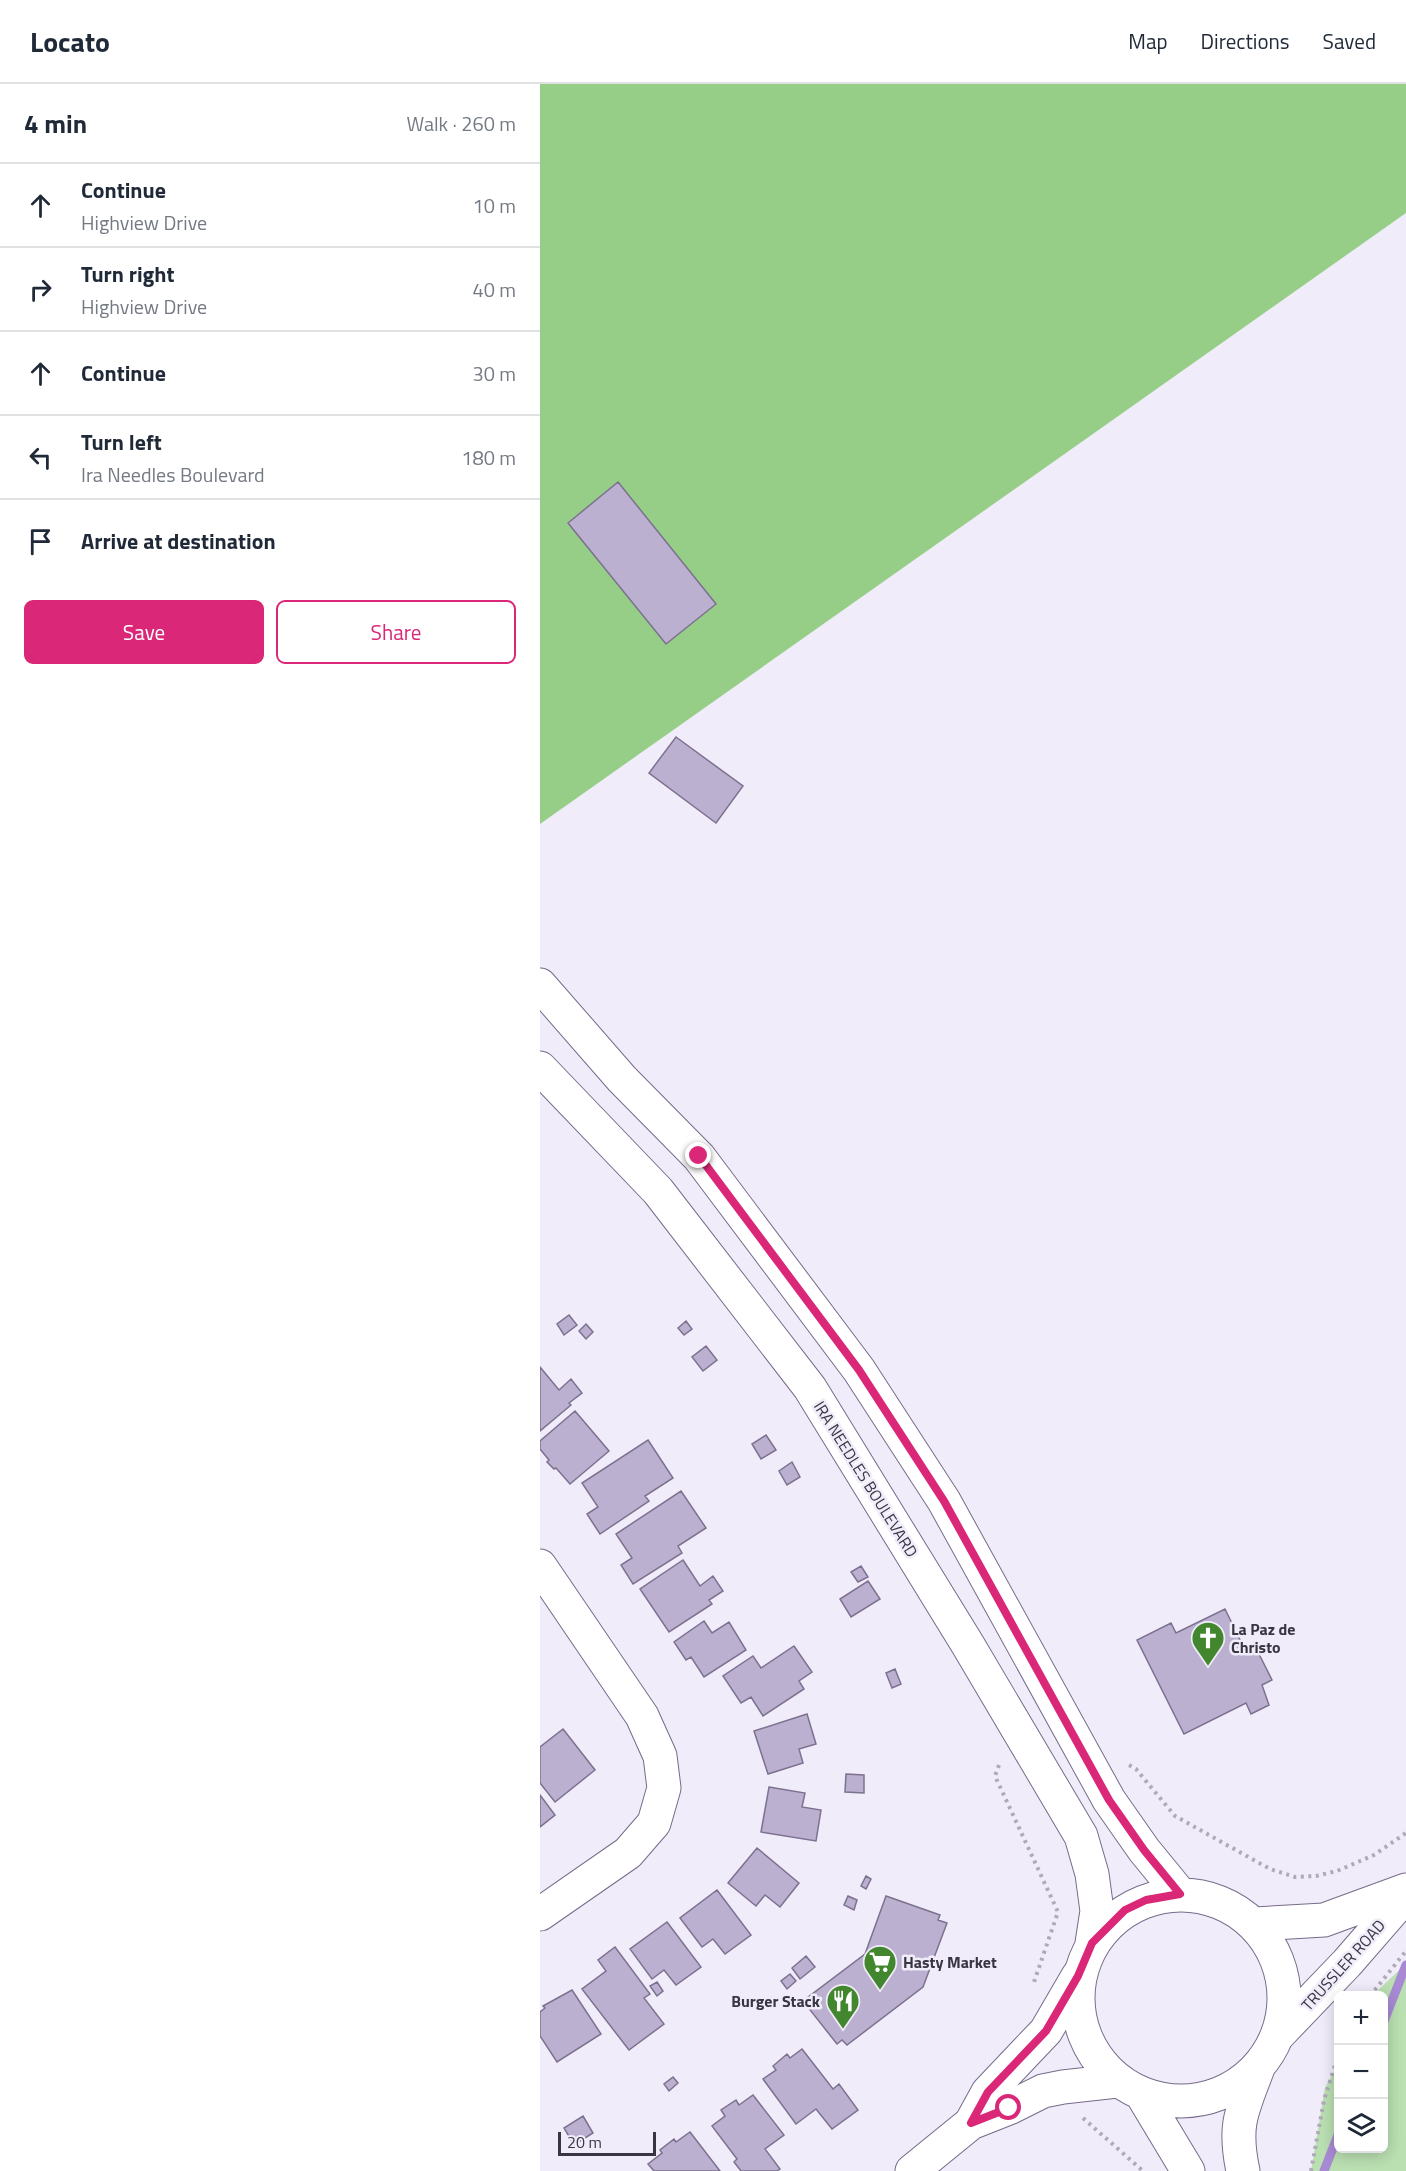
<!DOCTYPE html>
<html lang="en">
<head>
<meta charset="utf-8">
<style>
  :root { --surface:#fff; --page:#f6f6f7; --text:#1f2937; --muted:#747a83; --line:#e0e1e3; --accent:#db2777 }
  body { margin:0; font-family:"Titillium Web",sans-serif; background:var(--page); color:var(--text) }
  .controls { position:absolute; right:18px; bottom:18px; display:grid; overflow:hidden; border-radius:9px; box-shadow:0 3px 15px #0003 }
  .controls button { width:54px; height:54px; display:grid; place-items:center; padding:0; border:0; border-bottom:2px solid var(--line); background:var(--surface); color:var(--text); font:30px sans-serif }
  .scale { position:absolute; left:18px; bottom:15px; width:98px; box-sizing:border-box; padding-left:6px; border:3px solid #3a3542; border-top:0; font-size:16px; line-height:21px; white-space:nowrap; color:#3a3542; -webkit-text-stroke:4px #f1ecfa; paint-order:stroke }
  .stop { position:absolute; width:18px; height:18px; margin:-14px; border:4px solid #db2777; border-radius:50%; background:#fff }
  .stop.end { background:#db2777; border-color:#fff; box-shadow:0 2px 6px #0008 }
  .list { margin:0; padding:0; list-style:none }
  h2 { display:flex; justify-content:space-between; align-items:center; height:78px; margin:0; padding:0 24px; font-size:26px }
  h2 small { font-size:20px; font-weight:400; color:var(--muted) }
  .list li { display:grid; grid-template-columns:39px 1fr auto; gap:18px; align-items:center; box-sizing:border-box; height:84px; padding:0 24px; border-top:2px solid var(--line) }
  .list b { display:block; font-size:22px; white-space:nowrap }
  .list p { margin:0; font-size:20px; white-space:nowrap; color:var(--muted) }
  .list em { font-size:20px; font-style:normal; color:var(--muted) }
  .actions { display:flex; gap:12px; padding:18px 24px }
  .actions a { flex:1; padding:14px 0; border:2px solid var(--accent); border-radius:9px; text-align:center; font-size:21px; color:var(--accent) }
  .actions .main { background:var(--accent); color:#fff }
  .icon { flex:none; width:33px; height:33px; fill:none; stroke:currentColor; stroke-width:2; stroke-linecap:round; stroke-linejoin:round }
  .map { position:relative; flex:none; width:866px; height:2087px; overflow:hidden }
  header { display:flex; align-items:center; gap:36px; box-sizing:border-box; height:84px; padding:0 30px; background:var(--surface); border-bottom:2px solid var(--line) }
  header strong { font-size:28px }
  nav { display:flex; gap:33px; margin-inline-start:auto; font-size:21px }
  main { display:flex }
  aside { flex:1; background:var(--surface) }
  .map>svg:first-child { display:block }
  .green { fill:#badfb1 }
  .forest { fill:#96ce88 }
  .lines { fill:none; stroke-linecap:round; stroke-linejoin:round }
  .stream { stroke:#a88ad4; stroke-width:9 }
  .building { fill:#bcb0d1; stroke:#7c718f; stroke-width:1.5 }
  .street-casing { stroke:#766b89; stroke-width:35 }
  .secondary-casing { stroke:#766b89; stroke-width:35 }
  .path { stroke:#afaab8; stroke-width:4; stroke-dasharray:3 4.5; stroke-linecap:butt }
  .street { stroke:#fff; stroke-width:33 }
  .secondary { stroke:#fff; stroke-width:33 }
  .route { stroke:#db2777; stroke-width:8 }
  .labels { text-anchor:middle; stroke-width:5; stroke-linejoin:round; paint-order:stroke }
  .street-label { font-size:16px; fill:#3a3542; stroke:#f1ecfa }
  .poi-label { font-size:16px; font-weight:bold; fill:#3a3542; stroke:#f1ecfa; text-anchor:start }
</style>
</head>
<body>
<header>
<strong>Locato</strong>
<nav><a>Map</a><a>Directions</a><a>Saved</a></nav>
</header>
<main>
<aside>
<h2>4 min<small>Walk · 260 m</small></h2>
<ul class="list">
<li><svg class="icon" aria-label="ahead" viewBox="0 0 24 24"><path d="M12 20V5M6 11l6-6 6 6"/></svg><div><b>Continue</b><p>Highview Drive</p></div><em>10 m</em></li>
<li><svg class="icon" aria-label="right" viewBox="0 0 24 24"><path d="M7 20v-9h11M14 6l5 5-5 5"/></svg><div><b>Turn right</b><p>Highview Drive</p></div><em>40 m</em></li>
<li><svg class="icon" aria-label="ahead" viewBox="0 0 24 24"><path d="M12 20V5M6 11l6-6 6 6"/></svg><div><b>Continue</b></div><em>30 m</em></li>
<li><svg class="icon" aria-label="left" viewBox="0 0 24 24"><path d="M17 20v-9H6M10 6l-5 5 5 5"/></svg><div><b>Turn left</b><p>Ira Needles Boulevard</p></div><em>180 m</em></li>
<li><svg class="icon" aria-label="arrive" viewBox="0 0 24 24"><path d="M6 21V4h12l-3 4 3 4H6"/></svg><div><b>Arrive at destination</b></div></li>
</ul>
<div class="actions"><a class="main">Save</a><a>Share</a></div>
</aside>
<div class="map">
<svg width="866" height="2087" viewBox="0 0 866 2087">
  <rect width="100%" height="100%" fill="#f1ecfa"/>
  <path class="green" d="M866,1880V2087H771L785,2004L798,1980V2064H844V1912L836,1911L839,1905Z"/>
  <path class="forest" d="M0,0H866V129L0,740Z"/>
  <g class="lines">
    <path class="stream" d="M844,1937L866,1881
      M784,2087L798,2051"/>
  </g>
  <path class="building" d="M78,398L176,520L126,560L28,439Z
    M136,653L203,702L176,739L109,689Z
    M29,1231L37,1241L24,1251L17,1240Z
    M146,1237L152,1245L144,1251L138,1244Z
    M46,1240L53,1248L46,1255L39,1247Z
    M166,1262L177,1276L163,1287L152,1273Z
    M0,1283L19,1306L31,1295L42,1309L29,1319L31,1321L0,1347Z
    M35,1327L69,1367L30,1400L16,1384L14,1385L7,1378L9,1376L0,1365V1357Z
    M226,1351L236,1366L221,1375L212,1360Z
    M108,1356L133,1394L105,1412L109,1417L60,1450L47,1430L58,1423L42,1399Z
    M252,1378L260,1393L247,1401L239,1387Z
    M141,1407L166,1444L138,1462L142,1469L93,1500L81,1481L92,1474L76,1450Z
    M143,1476L160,1502L173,1492L183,1507L169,1516L172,1520L129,1548L100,1505Z
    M321,1482L328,1493L318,1498L311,1488Z
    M328,1497L340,1515L311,1533L300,1515Z
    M685,1525L707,1570L716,1564L732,1596L722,1601L729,1621L711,1630L706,1619L644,1650L597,1556L631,1539L636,1549Z
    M164,1537L172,1549L189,1538L206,1566L164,1593L151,1573L146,1576L134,1558Z
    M254,1562L272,1588L259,1597L264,1605L223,1632L211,1613L201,1619L183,1592L213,1572L221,1584Z
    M355,1585L361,1600L352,1604L346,1589Z
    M267,1630L276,1660L259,1665L263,1679L228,1690L214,1647Z
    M23,1645L55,1686L15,1718L0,1699V1663Z
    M306,1690L324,1691V1709L305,1708Z
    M229,1703L265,1709L262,1723L281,1726L276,1757L221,1748Z
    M0,1711L15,1731L0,1743Z
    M217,1764L259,1799L240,1823L225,1811L216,1822L188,1799Z
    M326,1792L331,1795L326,1805L321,1802Z
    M177,1806L211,1851L185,1870L173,1855L162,1863L140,1834Z
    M308,1812L317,1816L314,1826L304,1821Z
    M346,1812L400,1831L398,1836L407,1839L383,1903L307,1961L302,1956L297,1960L263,1917L325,1870Z
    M127,1838L161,1883L136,1901L124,1886L112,1895L90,1865Z
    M75,1863L110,1910L104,1914L124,1940L89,1966L42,1905L66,1887L58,1876Z
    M266,1872L275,1883L260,1895L252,1884Z
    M250,1890L256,1897L247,1905L241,1897Z
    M117,1898L123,1907L117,1912L110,1902Z
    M32,1906L61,1950L17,1978L0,1952V1928L5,1924L3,1922Z
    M262,1965L293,2005L299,2000L318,2026L292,2045L276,2025L256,2040L223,1995L236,1986L233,1982L247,1970L250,1974Z
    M133,1993L138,1999L129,2007L124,2000Z
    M213,2011L244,2051L225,2065L240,2085L237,2087H201L194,2078L197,2075L172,2042L185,2032L181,2026L196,2016L199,2021Z
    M43,2032L53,2049L34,2061L24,2044Z
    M150,2048L180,2087H114L108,2080L122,2069L120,2066L134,2055L136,2058Z"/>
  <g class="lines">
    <g class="street-casing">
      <path id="street" d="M0,1482L102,1632L120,1672L124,1704L114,1739L88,1769L0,1830
        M715,1840L784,1836L866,1806
        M738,1951L807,1879L866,1811
        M431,2039L448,2008L506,1947L538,1892
        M372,2087L431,2039L469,2024L503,2007L523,2003L577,1997"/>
    </g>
    <g class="secondary-casing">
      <path id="secondary" d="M0,901L82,995L159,1073L319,1286L404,1417L569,1716L604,1766L640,1810
        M0,984L118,1107L270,1304L428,1561L541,1752L552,1790L557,1827L552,1859
        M538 1914a103 103 0 1 1 206 0a103 103 0 1 1-206 0Z
        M601,2009L648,2087
        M703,2087C693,2040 702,2027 718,1984"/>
    </g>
    <path class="path" d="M459,1681L455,1692L518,1828L494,1898
      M589,1681L596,1685L635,1732L730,1785L755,1793L776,1792L797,1787L834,1771L866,1749
      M830,1912L866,1867
      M543,2034L603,2087
      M771,2087L784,2016L798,1972"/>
    <use href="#street" class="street"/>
    <use href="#secondary" class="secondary"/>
  </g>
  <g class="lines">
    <path class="route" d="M159,1072L319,1286L404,1417L569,1716L604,1766L640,1810L606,1816L585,1826L552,1859L538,1892L506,1947L448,2008L431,2039L469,2024"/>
  </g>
  <defs>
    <g id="church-pin" transform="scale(1.725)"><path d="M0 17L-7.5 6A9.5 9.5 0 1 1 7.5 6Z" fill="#42872d" stroke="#f1ecfa"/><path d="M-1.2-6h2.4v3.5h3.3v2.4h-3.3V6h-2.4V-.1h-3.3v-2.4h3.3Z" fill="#fff"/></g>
    <g id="supermarket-pin" transform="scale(1.725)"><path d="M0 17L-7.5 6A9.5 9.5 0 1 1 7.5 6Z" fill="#42872d" stroke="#f1ecfa"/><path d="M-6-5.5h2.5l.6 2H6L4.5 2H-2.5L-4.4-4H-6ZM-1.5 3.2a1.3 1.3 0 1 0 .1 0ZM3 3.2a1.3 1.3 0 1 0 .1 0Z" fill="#fff"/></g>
    <g id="restaurant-pin" transform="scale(1.725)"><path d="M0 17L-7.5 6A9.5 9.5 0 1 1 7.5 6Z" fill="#42872d" stroke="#f1ecfa"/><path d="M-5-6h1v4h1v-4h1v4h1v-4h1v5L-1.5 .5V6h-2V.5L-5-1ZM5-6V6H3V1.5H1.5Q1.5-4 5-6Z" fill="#fff"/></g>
  </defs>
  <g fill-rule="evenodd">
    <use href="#church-pin" x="668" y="1554"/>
    <use href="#supermarket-pin" x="340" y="1878"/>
    <use href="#restaurant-pin" x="303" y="1917"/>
  </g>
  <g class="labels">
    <g class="street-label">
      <text transform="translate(326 1395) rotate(58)" y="6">IRA NEEDLES BOULEVARD</text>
      <text transform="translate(803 1881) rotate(-48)" y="6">TRUSSLER ROAD</text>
    </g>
    <g class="poi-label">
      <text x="691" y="1551">La Paz de<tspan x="691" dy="18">Christo</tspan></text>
      <text x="363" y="1884">Hasty Market</text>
      <text x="280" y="1923" text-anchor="end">Burger Stack</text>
    </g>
  </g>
</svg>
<div class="controls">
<button>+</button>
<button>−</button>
<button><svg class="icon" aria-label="layers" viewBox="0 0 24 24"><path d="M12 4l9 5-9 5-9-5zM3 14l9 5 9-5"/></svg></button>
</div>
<div class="scale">20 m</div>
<div class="stop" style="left:469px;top:2024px"></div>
<div class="stop end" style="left:159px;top:1072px"></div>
</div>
</main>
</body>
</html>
